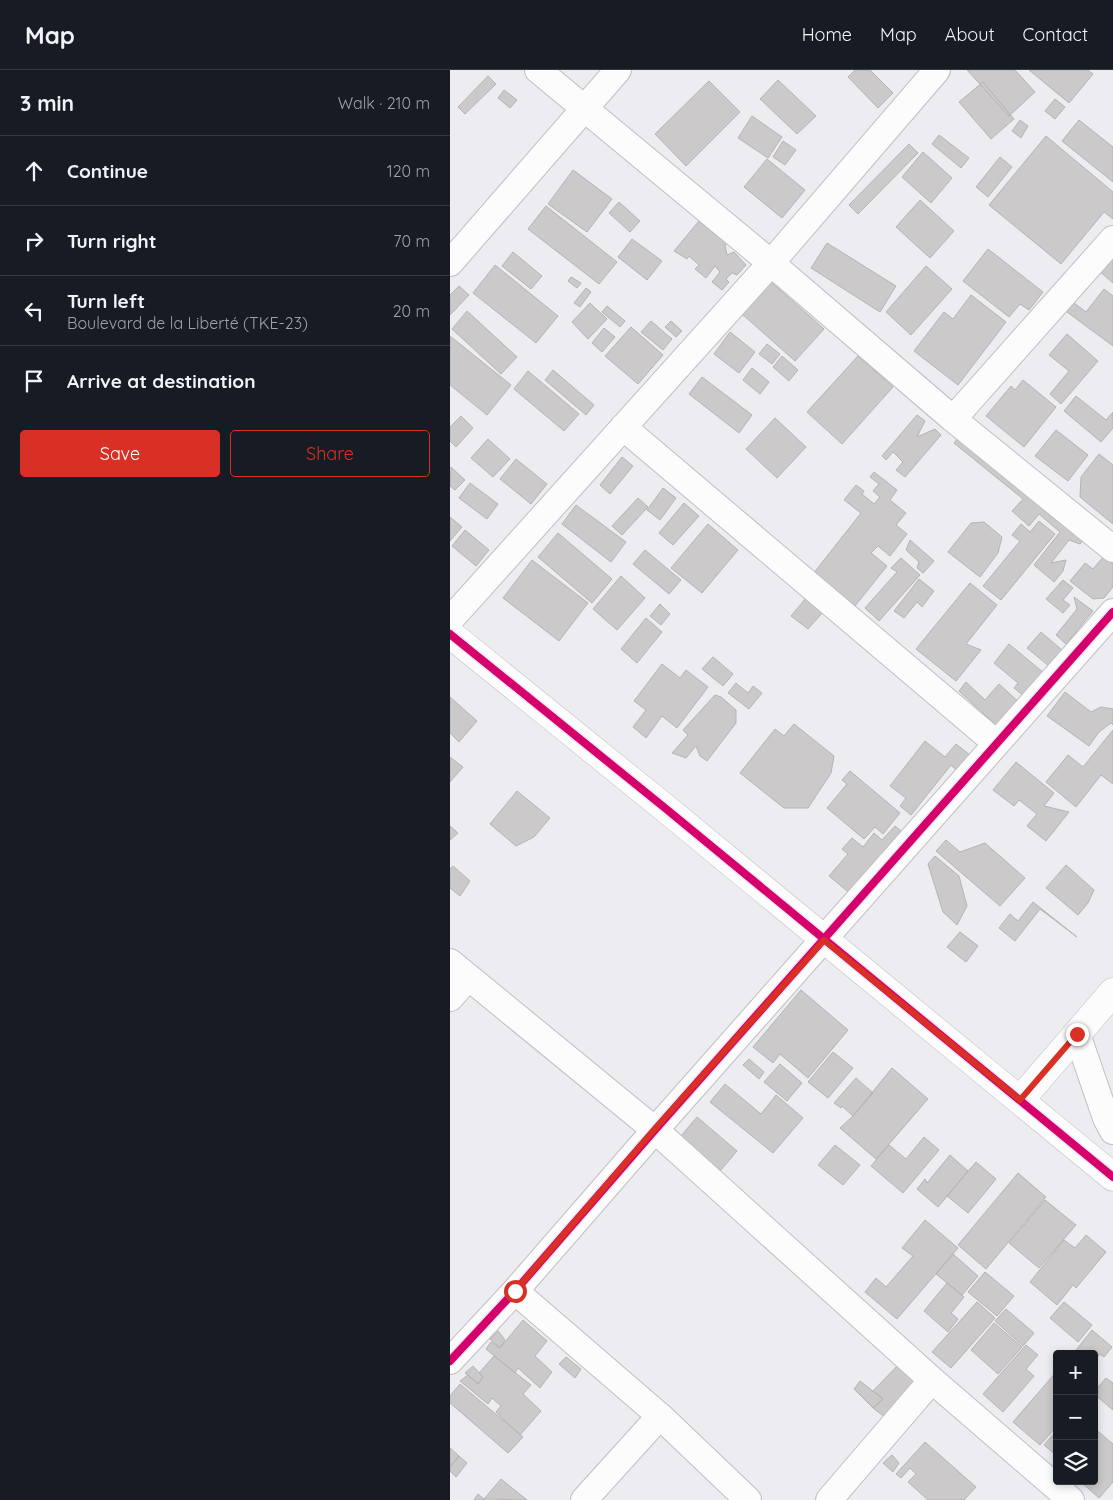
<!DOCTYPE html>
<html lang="en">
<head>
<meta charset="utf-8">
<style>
  :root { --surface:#171b24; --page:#20242c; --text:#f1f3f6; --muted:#9ea1a6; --line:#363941; --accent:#d93025 }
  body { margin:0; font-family:Quicksand,sans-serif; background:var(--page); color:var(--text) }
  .controls { position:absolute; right:15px; bottom:15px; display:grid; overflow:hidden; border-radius:5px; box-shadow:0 2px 8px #0003 }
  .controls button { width:45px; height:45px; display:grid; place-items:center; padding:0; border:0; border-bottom:1px solid var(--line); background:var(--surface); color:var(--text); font:25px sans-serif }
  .stop { position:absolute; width:15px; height:15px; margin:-11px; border:4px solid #d93025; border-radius:50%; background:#fff }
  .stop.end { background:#d93025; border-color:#fff; box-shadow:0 1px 5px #0008 }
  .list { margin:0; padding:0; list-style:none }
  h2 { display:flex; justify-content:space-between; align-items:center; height:65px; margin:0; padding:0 20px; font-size:21px }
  h2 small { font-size:16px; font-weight:400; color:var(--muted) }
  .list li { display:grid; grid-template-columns:32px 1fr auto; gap:15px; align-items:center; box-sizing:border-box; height:70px; padding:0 20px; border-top:1px solid var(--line) }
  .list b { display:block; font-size:19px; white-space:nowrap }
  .list p { margin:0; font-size:16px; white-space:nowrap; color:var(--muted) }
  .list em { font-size:16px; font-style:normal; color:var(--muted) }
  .actions { display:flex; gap:10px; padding:15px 20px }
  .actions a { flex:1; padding:11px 0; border:1px solid var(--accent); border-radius:5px; text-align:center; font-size:18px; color:var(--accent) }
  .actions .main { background:var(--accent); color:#fff }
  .icon { flex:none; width:28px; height:28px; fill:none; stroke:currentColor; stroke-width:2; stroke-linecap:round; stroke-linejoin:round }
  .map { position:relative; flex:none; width:663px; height:1430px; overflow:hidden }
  header { display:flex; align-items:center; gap:30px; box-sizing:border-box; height:70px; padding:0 25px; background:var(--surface); border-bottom:1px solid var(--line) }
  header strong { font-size:24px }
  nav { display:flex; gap:28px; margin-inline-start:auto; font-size:18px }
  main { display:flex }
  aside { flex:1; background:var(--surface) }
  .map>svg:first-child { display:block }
  .building { fill:#cbc9ca; stroke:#b5b3b4 }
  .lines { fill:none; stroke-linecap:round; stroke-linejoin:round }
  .street-casing { stroke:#bfbfc3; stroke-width:28 }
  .secondary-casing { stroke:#bfbfc3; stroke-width:29 }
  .street { stroke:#fcfcfd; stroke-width:26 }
  .secondary { stroke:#fcfcfd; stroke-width:28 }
  .cycleway-casing { stroke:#e9e9f4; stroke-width:11 }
  .cycleway { stroke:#d6006c; stroke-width:8 }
  .route { stroke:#d93025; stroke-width:6 }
</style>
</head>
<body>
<header>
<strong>Map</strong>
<nav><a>Home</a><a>Map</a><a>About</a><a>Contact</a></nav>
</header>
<main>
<aside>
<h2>3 min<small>Walk · 210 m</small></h2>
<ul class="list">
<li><svg class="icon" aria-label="ahead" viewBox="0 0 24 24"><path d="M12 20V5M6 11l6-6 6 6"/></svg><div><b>Continue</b></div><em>120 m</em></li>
<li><svg class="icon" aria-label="right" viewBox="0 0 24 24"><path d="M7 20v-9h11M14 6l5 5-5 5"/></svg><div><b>Turn right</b></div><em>70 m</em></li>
<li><svg class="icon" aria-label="left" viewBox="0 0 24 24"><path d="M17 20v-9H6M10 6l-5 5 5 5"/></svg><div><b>Turn left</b><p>Boulevard de la Liberté (TKE-23)</p></div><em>20 m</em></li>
<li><svg class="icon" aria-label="arrive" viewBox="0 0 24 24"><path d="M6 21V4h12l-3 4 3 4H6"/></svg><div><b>Arrive at destination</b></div></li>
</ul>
<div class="actions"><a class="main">Save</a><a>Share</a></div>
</aside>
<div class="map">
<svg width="663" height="1430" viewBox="0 0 663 1430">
  <rect width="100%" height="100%" fill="#ececf1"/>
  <path class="building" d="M405,0H420L443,23L428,38L398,7Z
    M517,0H565L585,22L559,46Z
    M579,0H638L643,4L619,33Z
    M38,6L46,14L15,44L8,37Z
    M328,10L366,46L347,64L310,29Z
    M259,11L290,42L236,96L205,64Z
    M533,12L564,49L541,69L509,32Z
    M54,20L67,30L60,38L48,28Z
    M605,29L615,37L605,49L595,41Z
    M302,46L332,67L318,88L288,68Z
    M570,50L578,56L571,68L562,61Z
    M629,50L663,77V112L612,71Z
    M489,65L519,88L511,98L482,74Z
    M596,66L663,122V149L654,142L611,194L539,135Z
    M333,71L346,80L335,95L323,87Z
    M459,74L468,83L408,144L399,135Z
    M473,82L502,108L481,133L452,107Z
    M550,87L562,97L538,127L526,117Z
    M317,89L355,120L332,148L294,117Z
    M123,100L162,129L137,162L98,134Z
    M470,130L504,161L480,188L446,157Z
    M169,132L190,151L180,162L159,143Z
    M96,136L167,192L149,214L78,159Z
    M249,151L277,173L275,176L277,185L284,182L296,195L287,205L282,203L276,209L279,212L272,220L262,212L270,202L265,196L256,208L245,199L249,195L239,186L237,189L224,181Z
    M182,169L212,191L197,210L168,187Z
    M377,173L446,216L430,242L361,198Z
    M538,179L593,222L579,240L570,234L559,247L513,211Z
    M63,182L92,206L81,219L52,196Z
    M663,183V213L648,200Z
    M45,195L108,246L86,273L23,223Z
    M476,196L502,219L461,265L436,242Z
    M121,207L131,213L127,218L118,211Z
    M321,212L374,259L345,291L292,244Z
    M9,216L19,225L0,245V225Z
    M136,218L141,222L130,237L124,233Z
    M654,219L663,226V276L613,239L620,230L636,242Z
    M521,225L556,252L508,315L464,281L494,242L503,249Z
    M140,233L157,249L138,269L122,252Z
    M157,236L175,251L170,257L152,242Z
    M17,241L67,287L51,304L2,259Z
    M201,251L222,269L213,280L191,262Z
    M221,251L232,261L226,267L215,257Z
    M181,257L213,285L188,314L155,286Z
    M154,258L165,267L152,282L142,273Z
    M280,262L305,282L289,303L264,284Z
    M617,264L648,291L611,334L600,324L619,301L599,285Z
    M0,266L61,315L37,345L0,315Z
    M317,274L330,284L322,294L309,284Z
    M332,286L348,300L339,311L323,297Z
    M408,286L443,317L392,374L357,342Z
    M302,298L319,312L310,324L293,310Z
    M103,300L144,335L136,345L95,310Z
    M78,301L129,344L114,361L64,319Z
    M252,307L302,345L289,363L239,324Z
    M573,310L606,337L574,377L536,346L561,316L565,320Z
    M626,326L656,350L663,342V358L651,372L614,341Z
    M467,345L475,351L467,367L485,359L491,365L455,407L446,400L453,392L443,382L436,390L432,386Z
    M11,346L23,358L6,377L0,371V357Z
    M325,348L356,377L327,408L296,379Z
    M606,360L638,385L618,411L585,386Z
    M512,363L637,465L630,474L619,470L601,493L616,490L613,501L604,512L584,495L610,462L589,444L579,456L562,441L573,429L504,373Z
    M38,369L60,389L43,407L21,388Z
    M649,384L663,395V454L630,427L631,407Z
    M172,387L183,396L160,424L150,415Z
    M66,389L97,414L81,434L50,409Z
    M1,397L15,410L5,420L0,416Z
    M424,402L447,420L440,430L456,443L446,455L457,464L440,486L428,476L421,483L437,496L405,536L363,504L411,443L394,430L406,415L414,421L412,424L424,434L430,427L423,421L429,414L420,407Z
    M20,413L48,434L37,449L9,428Z
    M213,418L226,428L210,450L197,440Z
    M188,428L198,437L172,465L162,456Z
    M234,433L249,446L223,475L209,463Z
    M126,435L176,472L161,492L112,454Z
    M0,447L12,457L0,471Z
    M589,451L605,464L551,530L533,516L570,471L562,465L571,454L580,462Z
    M534,452L552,467L548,483L530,507L498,482L521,453Z
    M258,454L288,480L252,523L221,498Z
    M15,460L39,480L26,496L2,476Z
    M108,463L162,509L142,533L88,487Z
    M460,470L484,491L473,503L467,498L469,492L456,480Z
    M195,480L231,510L219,524L183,494Z
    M654,486L663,494V517L654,528L643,529L620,511L635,493L643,499Z
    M451,488L470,505L429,551L415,538L447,502L441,498Z
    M82,490L138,533L109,571L53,528Z
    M171,506L195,528L167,560L143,539Z
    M469,509L484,521L472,537L467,532L454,548L444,541Z
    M613,510L623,518L613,530L620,535L613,543L596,529Z
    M520,513L547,535L516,574L531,580L506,611L466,579Z
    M624,527L643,541L616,574L606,565L627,539Z
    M356,528L373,542L358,559L341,546Z
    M210,534L220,544L211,555L200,546Z
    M196,548L212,562L187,593L171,579Z
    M591,562L612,580L599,596L577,578Z
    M559,574L594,603L575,627L564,618L568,613L544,593Z
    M263,587L283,604L273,616L252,599Z
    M212,594L230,608L236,600L258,617L227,658L212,646L196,668L183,657L196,640L184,631Z
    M516,612L535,630L549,614L571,634L549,658L509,621Z
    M286,613L298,623L303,616L312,623L299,639L278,623Z
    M615,622L641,642L651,637L663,639V655L661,653L649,662L639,676L597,646Z
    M265,625L271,627L286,640V653L257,691L250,686L246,676L236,688L222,683L238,665L233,660Z
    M0,627L27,651L9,672L0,663Z
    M344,654L384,686L381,703L358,738H334L290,703L325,659L334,666Z
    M663,660V714L651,705L626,737L596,712L618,685L633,697Z
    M475,671L495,687L506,674L520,685L507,701L501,695L461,745L450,736L456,728L440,716Z
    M0,687L13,697L0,712Z
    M566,692L604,723L594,736L619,742L596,771L577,756L587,744L569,730L564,736L543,720Z
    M400,701L450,743L433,764L425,757L414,769L377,738L397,714L392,710Z
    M67,721L100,748L84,767L66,776L40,754Z
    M0,756L8,763L0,770Z
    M445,756L455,764L402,825L379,806L398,784L392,779L402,768L413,777L424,763L432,770Z
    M496,770L510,782L535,773L575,808L550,836L486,781Z
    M485,786L509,806L517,836L507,855L493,842L478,794Z
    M616,795L644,820L638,833L628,845L596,818Z
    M3,796L20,811L10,826L0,818V799Z
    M583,832L627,867L590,839L565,871L549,858L560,844L568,851Z
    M510,862L528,876L516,892L497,877Z
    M351,920L398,960L358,1008L330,984L323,993L303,977Z
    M383,982L403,998L378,1028L358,1012Z
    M299,989L314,1002L309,1009L293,995Z
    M330,994L352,1013L337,1031L314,1012Z
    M442,998L478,1029L426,1089L390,1058L403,1046Z
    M406,1008L423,1023L403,1046L392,1036L391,1038L384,1033Z
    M275,1014L311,1044L326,1025L353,1048L323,1083L260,1032Z
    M247,1047L287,1081L270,1101L230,1067Z
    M474,1067L489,1080L453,1123L421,1096L439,1075L456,1089Z
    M385,1075L410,1095L393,1115L368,1095Z
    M500,1085L518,1101L488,1137L467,1119L475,1109L477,1113Z
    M526,1092L546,1109L518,1143L497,1126Z
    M568,1103L596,1127L536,1199L508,1175Z
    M595,1130L626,1155L589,1198L559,1173Z
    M475,1150L508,1178L447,1249L415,1222L426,1208L436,1217L463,1186L452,1178Z
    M636,1165L656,1182L626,1218L623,1215L607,1235L580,1212L614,1170L625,1178Z
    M503,1184L528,1206L512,1225L486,1204Z
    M535,1202L564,1226L547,1246L518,1222Z
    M497,1213L514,1227L501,1243L508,1249L498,1262L474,1241Z
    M527,1232L545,1248L501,1298L482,1282Z
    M614,1232L642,1255L628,1272L600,1248Z
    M556,1239L584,1263L573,1276L545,1251Z
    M73,1250L97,1271L85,1286L102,1302L90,1318L68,1298L65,1303L36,1279L41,1272L50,1278Z
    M544,1253L572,1277L548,1304L521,1280Z
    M642,1260L662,1277L654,1287L650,1284L645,1290L644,1284H631L626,1280Z
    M48,1261L55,1270L50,1278L40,1269Z
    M576,1275L588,1285L576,1299L584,1306L553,1342L533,1324Z
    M44,1286L81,1315L73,1324L91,1341L70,1365L46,1342L51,1336L42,1328L38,1334L10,1311L18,1305L28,1314L33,1307L29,1303Z
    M116,1287L131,1299L125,1308L109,1294Z
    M451,1292L471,1310L436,1348L423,1338L433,1329L423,1321Z
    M23,1296L33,1307L28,1314L15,1303Z
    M607,1301V1356L590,1375L563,1352Z
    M656,1308L663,1313V1340L644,1324V1322Z
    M410,1311L433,1329L423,1338L404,1319Z
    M10,1314L73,1367L58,1383L0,1333V1326Z
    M644,1358L663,1374V1412L649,1428L630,1411H644Z
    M607,1360V1386L594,1375Z
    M475,1372L526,1417L514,1430H478L458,1412L466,1404L460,1398L451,1408L446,1404Z
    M0,1378L9,1386L0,1397Z
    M442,1385L449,1393L443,1402L433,1393Z
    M9,1386L17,1393L6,1407L0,1401V1397Z
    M51,1409L77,1430L34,1429Z
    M28,1424L35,1430H24Z"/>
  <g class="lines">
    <g class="street-casing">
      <path id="street" d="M88,0L321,193L503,349L663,479
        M0,193L168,0
        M503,349L663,169
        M173,357L546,673
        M0,550L321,193L487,0
        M0,892L205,1060L482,1310L621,1430
        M0,928L18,908
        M627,964L656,1048L663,1061
        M65,1221L210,1346L298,1430
        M0,1291L65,1221L205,1060L663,542
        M134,1430L210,1346
        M379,1430L482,1310"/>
    </g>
    <g class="secondary-casing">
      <path id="secondary" d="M0,564L215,738L663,1107
        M570,1030L663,922"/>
    </g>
    <use href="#street" class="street"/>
    <use href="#secondary" class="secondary"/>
    <g class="cycleway-casing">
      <path id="cycleway" d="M0,564L215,738L663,1107
        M0,1291L65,1221L205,1060L663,542"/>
    </g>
    <use href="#cycleway" class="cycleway"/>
  </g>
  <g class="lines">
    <path class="route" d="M65,1221L204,1060L374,870L570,1030L627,964"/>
  </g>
</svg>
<div class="controls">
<button>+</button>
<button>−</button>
<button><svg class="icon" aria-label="layers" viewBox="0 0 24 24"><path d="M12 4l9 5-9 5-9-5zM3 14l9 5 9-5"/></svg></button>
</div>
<div class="stop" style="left:65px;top:1221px"></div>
<div class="stop end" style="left:627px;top:964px"></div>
</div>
</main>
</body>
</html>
